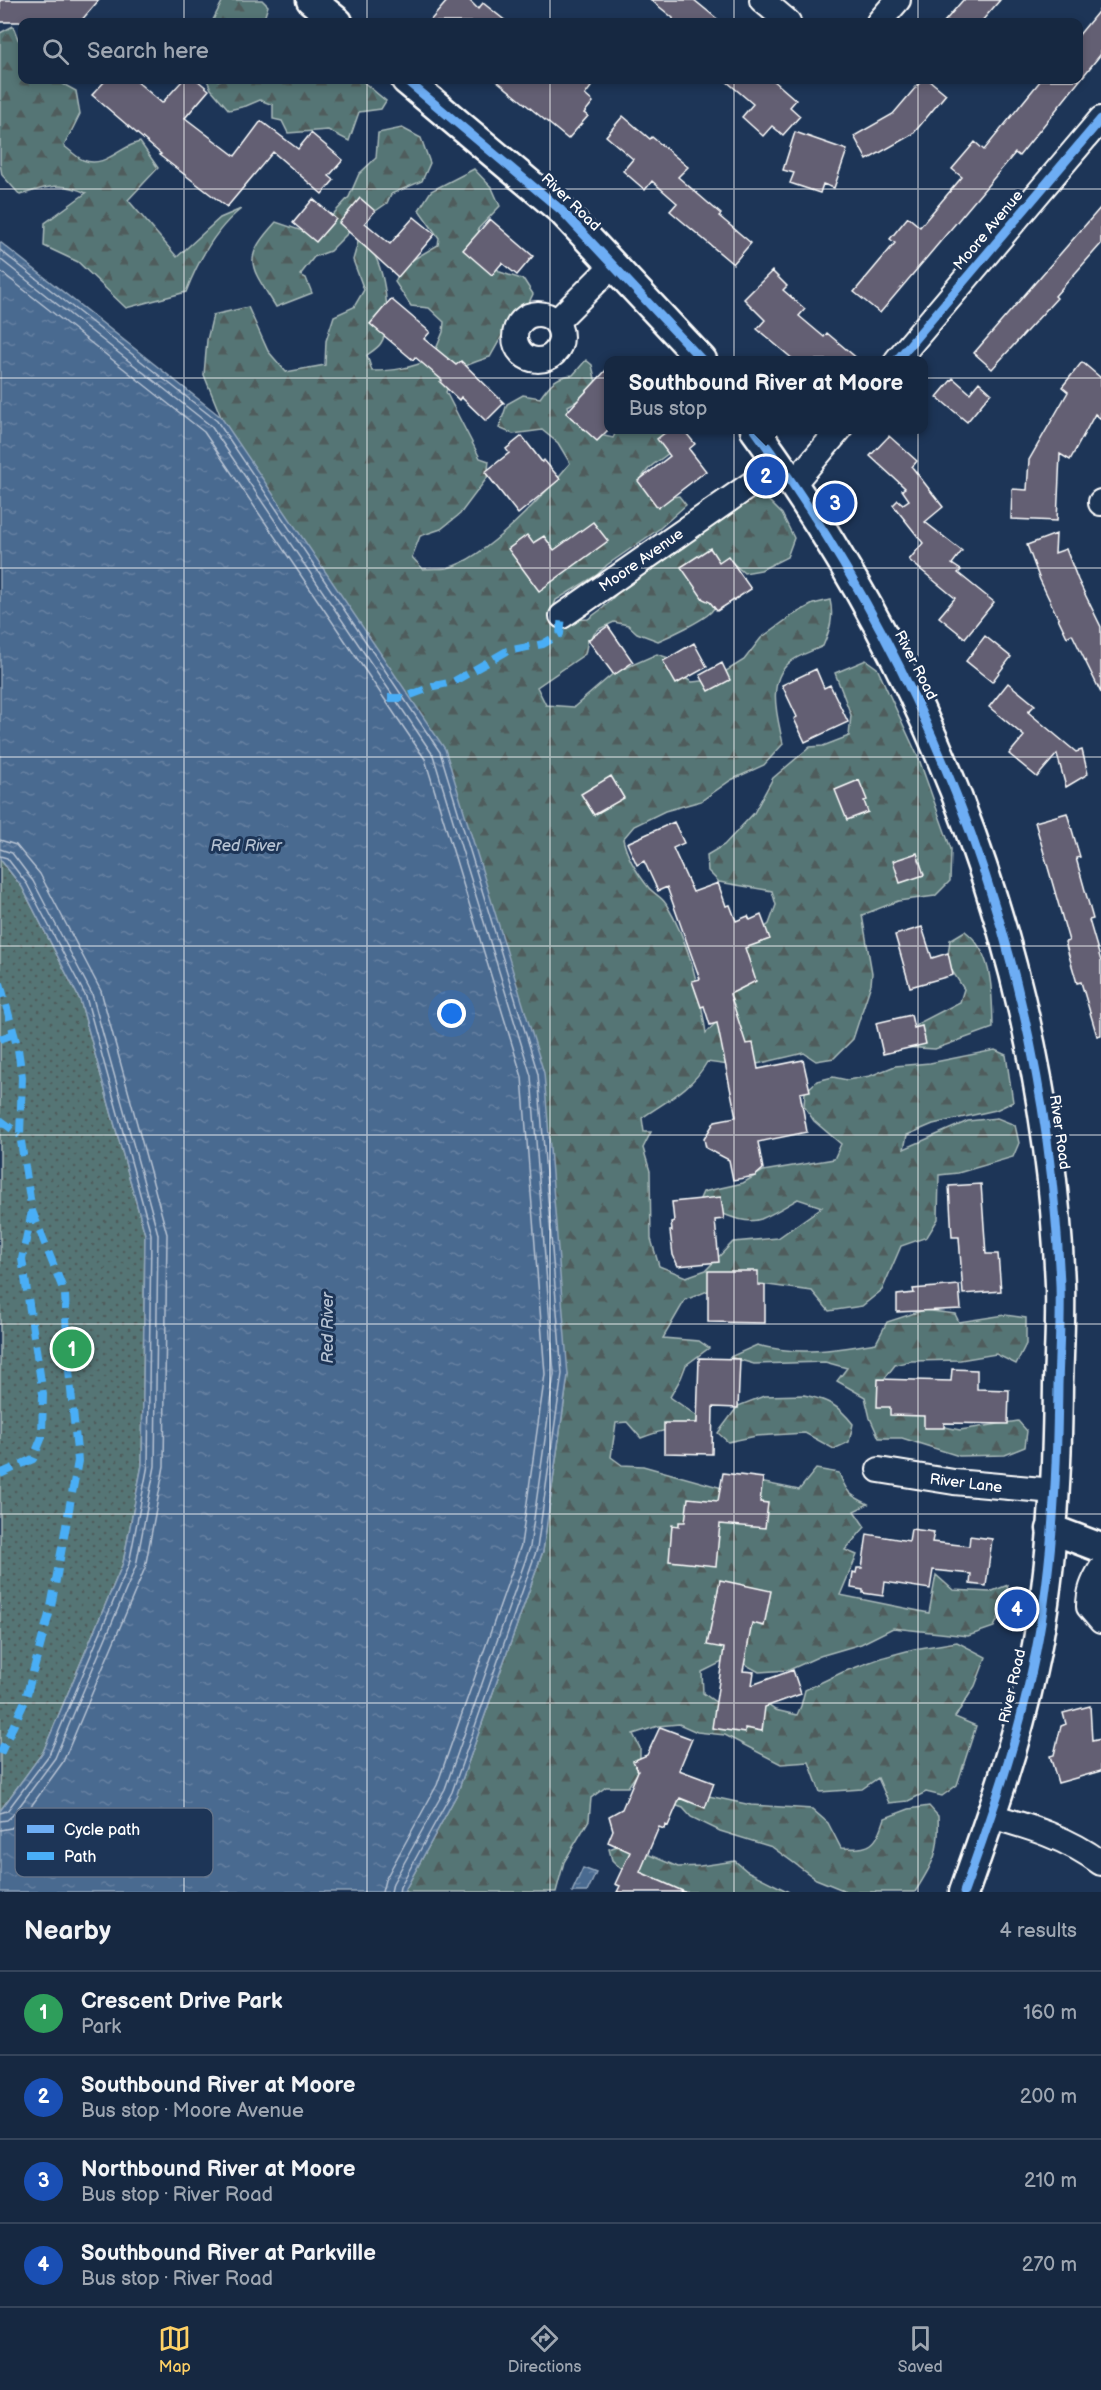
<!DOCTYPE html>
<html lang="en">
<head>
<meta charset="utf-8">
<style>
  :root { --surface:#162841; --page:#1f3048; --text:#f1f3f6; --muted:#9ea6b1; --line:#35445a; --accent:#ffd166 }
  body { margin:0; font-family:"Balsamiq Sans",sans-serif; background:var(--page); color:var(--text) }
  .you { position:absolute; left:452px; top:1014px; width:21px; height:21px; margin:-15px; border:4px solid #fff; border-radius:50%; background:#1a73e8; box-shadow:0 0 0 9px #1a73e833 }
  .badge { display:grid; place-items:center; width:39px; height:39px; border-radius:50%; background:var(--accent); color:#fff; font-size:20px; font-weight:700 }
  .pin { position:absolute; translate:-50% -50%; border:3px solid #fff; box-shadow:0 2px 6px #0006 }
  .popup { position:absolute; left:604px; top:356px; width:324px; height:78px; box-sizing:border-box; display:grid; place-content:center; border-radius:12px; background:var(--surface); filter:drop-shadow(0 2px 4px #0005); font-size:20px; white-space:nowrap; color:var(--muted) }
  .popup b { font-size:22px; color:var(--text) }
  .popup::after { content:''; position:absolute; left:50%; top:100%; margin-left:-12px; border:12px solid transparent; border-top-color:var(--surface) }
  .list { margin:0; padding:0; list-style:none }
  h2 { display:flex; justify-content:space-between; align-items:center; height:78px; margin:0; padding:0 24px; font-size:26px }
  h2 small { font-size:20px; font-weight:400; color:var(--muted) }
  .list li { display:grid; grid-template-columns:39px 1fr auto; gap:18px; align-items:center; box-sizing:border-box; height:84px; padding:0 24px; border-top:2px solid var(--line) }
  .list b { display:block; font-size:22px; white-space:nowrap }
  .list p { margin:0; font-size:20px; white-space:nowrap; color:var(--muted) }
  .list em { font-size:20px; font-style:normal; color:var(--muted) }
  .icon { flex:none; width:33px; height:33px; fill:none; stroke:currentColor; stroke-width:2; stroke-linecap:round; stroke-linejoin:round }
  .map { position:relative; flex:none; width:1101px; height:1892px; overflow:hidden }
  .search { position:absolute; background:var(--surface); box-shadow:0 3px 9px #0003; left:18px; right:18px; top:18px; height:66px; display:flex; align-items:center; gap:15px; box-sizing:border-box; padding:0 21px; border-radius:12px; color:var(--muted); font-size:22px }
  .sheet { height:414px; background:var(--surface) }
  nav { display:flex; justify-content:space-around; align-items:center; box-sizing:border-box; height:84px; border-top:2px solid var(--line); background:var(--surface); font-size:16px; color:var(--muted) }
  nav a { display:grid; justify-items:center; gap:3px }
  nav .on { color:var(--accent) }
  .map>svg:first-child { display:block }
  .forest { fill:url(#forest-firs); stroke:#aababa; stroke-width:1.5 }
  .park { fill:url(#park-dots); stroke:#aababa; stroke-width:1.5 }
  .water { fill:url(#water-ripples); stroke:#92a6bc; stroke-width:1.5 }
  .lines { fill:none; stroke-linecap:round; stroke-linejoin:round }
  .shore { stroke:#b7c3d3; stroke-width:1.5 }
  .building { fill:#635f73; stroke:#fff; stroke-width:1.5 }
  .minor-casing { stroke:#fff; stroke-width:28 }
  .tertiary-casing { stroke:#fff; stroke-width:33 }
  .minor { stroke:#1d3557; stroke-width:24 }
  .tertiary { stroke:#1d3557; stroke-width:28 }
  .quiet { stroke:#49aef6; stroke-width:8; stroke-dasharray:15 8; stroke-linecap:butt }
  .cycleway-casing { stroke:#1d3557; stroke-width:13 }
  .cycleway { stroke:#6dadf4; stroke-width:9 }
  .grid { fill:none; stroke:#fff; stroke-width:1.5; stroke-opacity:0.55 }
  .labels { text-anchor:middle; stroke-width:6; stroke-linejoin:round; paint-order:stroke }
  .street-label { font-size:15px; fill:#fff; stroke:#1d3557 }
  .water-label { font-size:16px; font-style:italic; fill:#b7c3d3; stroke:#1d3557 }
  .key { fill:#1d3557; stroke:#617289; stroke-width:1.5 }
  .key-label { font-size:16px; fill:#fff }
</style>
</head>
<body>
<div class="map">
<svg width="1101" height="1892" viewBox="0 0 1101 1892">
  <defs>
    <pattern id="forest-firs" width="22" height="20" patternUnits="userSpaceOnUse" patternTransform="scale(1.5)"><rect width="22" height="20" fill="#547574"/><path d="M5 1l3.5 6h-7zM16 11l3.5 6h-7z" fill="#4f5c5c"/></pattern>
    <pattern id="park-dots" width="8" height="8" patternUnits="userSpaceOnUse" patternTransform="scale(1.5)"><rect width="8" height="8" fill="#547574"/><path d="M2 2h.1M6 6h.1" fill="none" stroke="#4f5c5c" stroke-width="1.8" stroke-linecap="round"/></pattern>
    <pattern id="water-ripples" width="26" height="14" patternUnits="userSpaceOnUse" patternTransform="scale(1.5)"><rect width="26" height="14" fill="#4a6a90"/><path d="M2 4q2-2 4 0t4 0M15 11q2-2 4 0t4 0" fill="none" stroke="#6580a1"/></pattern>
  </defs>
  <rect width="100%" height="100%" fill="#1d3557"/>
  <filter id="ink" filterUnits="userSpaceOnUse"><feTurbulence type="fractalNoise" baseFrequency=".0167" numOctaves="2"/><feDisplacementMap in="SourceGraphic" scale="12" xChannelSelector="R" yChannelSelector="G"/><feConvolveMatrix kernelMatrix="1 2 1 2 8 2 1 2 1" color-interpolation-filters="sRGB"/></filter>
  <g filter="url(#ink)">
    <path class="forest" d="M223,0H262L268,6L263,22H212Z
      M13,26L18,39L22,44V80H56L76,91L80,114L64,146C70,150 76,157 83,160C105,169 120,146 140,142L158,168L128,200L177,257L220,218L241,209C214,230 198,261 186,292L126,308L78,262L44,246L45,223L86,193C61,181 46,187 20,195L2,175L0,164V33Z
      M207,80H361L386,101L381,109L359,112L349,141L328,130L288,133L282,121L273,119V105L260,100L246,106L229,110L211,89Z
      M402,128L421,138L430,163L422,181L391,194L387,203L357,224L330,251L314,257L300,275L306,278L312,293L276,307C251,266 240,261 276,222L305,232L325,223L349,197L359,174L376,158L378,133Z
      M474,169L492,188L500,206L478,229L485,254L500,272L524,280L533,294L523,315L502,336L490,357C465,365 454,367 446,392L480,458L489,461L487,478L460,514L441,529L420,536L412,557L423,569C431,568 439,569 447,568C486,559 545,494 570,463L558,443L542,430L513,434L499,428L507,404L523,395L540,398C550,384 556,376 573,375L586,360L592,365L596,383L579,400L568,406L571,418L600,435L613,438L617,430H688C681,436 677,446 670,452C656,464 652,462 641,479L665,498L679,496L686,505L659,529L607,565L597,575L556,600L551,613L558,621L588,619L603,608L635,575L730,507L762,494L782,514L794,538L787,557L761,570L744,573L727,558C724,571 721,602 711,612C702,621 670,636 658,641L637,633L628,625L614,622L599,629L588,640L585,654L537,687L546,705L574,707L614,673L657,654L672,659L677,674L692,682L712,680L744,660L761,638L793,615L813,604L830,600C834,617 830,630 823,646C813,651 798,655 789,663C766,683 778,718 783,744L764,765L731,780L701,801L665,811L634,826L623,839C627,858 637,873 649,888C654,894 662,897 666,904C690,943 699,988 706,1033L727,1011L739,949L769,924L776,905L772,891L719,882L708,871L707,855L724,845L754,813L773,778L810,747L823,746L849,736L851,715L835,673L866,660L877,668L919,759L951,849L950,881L935,896L898,901L862,915L872,973L871,984L853,1039L834,1058L816,1061L804,1053L744,1067L707,1062C692,1089 666,1101 642,1118L644,1132H651L643,1148L650,1171L651,1239L659,1266L686,1277L706,1270L733,1242L778,1238L822,1207L798,1199C786,1206 773,1214 761,1219C742,1226 714,1210 699,1201L703,1192L743,1183L763,1171L834,1159L841,1144L814,1121L804,1106L805,1092L817,1081L833,1077L847,1080L870,1076L895,1066L930,1063L995,1050L1006,1055L1013,1102L996,1110L933,1124L907,1135L904,1149L968,1121L997,1118L1015,1125L1019,1143L1013,1157L958,1173L939,1175L938,1219L927,1237L901,1246L882,1290L862,1306L829,1311L812,1291L754,1283L720,1286L685,1300L663,1338L699,1341L709,1348L686,1365L681,1378L670,1397L697,1416L695,1434C671,1427 665,1429 641,1438L627,1422L616,1423L611,1457L622,1465L643,1466L722,1488L760,1482L799,1490L816,1469L839,1473C847,1493 849,1495 868,1504L854,1511L865,1527L845,1550L857,1555L840,1595L929,1613L936,1575L953,1590L990,1592L1008,1585L1004,1606L994,1627L968,1636L893,1628L861,1644L820,1656L789,1670L759,1672L732,1657L702,1672L703,1693L724,1708L765,1703L775,1710L797,1715L801,1706L805,1690L843,1672L881,1658L914,1649L957,1642L986,1657L975,1686L955,1717L976,1726L957,1785L942,1796L926,1792L908,1801L889,1803L878,1778L862,1789L820,1792L809,1762L781,1764L725,1735L697,1732L679,1724L658,1726L633,1734L640,1748V1769L628,1787H606L591,1798L589,1820L564,1862L556,1892H404L457,1794L543,1551L568,1375L221,417L204,375L207,340L213,315L248,307L268,351L286,372L325,365L326,341L334,316L354,307L364,290L353,260L358,242C361,244 367,247 370,249C385,264 393,325 381,343C378,348 371,352 367,355L372,371C394,371 411,368 432,359L443,332L444,322L429,308L411,306L395,282L402,266L438,245L439,238L419,210L431,191Z
      M965,931C994,953 992,995 993,1028L935,1049L903,1047L917,1024L960,1002L964,989L951,969L946,970L950,940Z
      M924,1310L955,1314L959,1322L1005,1315L1026,1318V1344L1016,1364L996,1354L960,1360L911,1361L895,1365L882,1382L935,1425L960,1430L1018,1421L1027,1431L1025,1447L1005,1455L959,1456L902,1438H879L870,1418L865,1397L837,1381L847,1368L825,1362L754,1364L730,1357L757,1345C799,1356 834,1350 876,1343L887,1322Z
      M804,1395C828,1400 838,1405 853,1424L849,1442L834,1449L805,1433L756,1436L728,1442L718,1433L738,1406L764,1396Z
      M685,1791L751,1805L812,1809L828,1823L841,1848C871,1850 876,1846 885,1818L909,1809L929,1806L938,1816C940,1852 934,1862 915,1892H848L816,1879L772,1847L720,1831L691,1817L683,1808L674,1805Z
      M623,1844L678,1867L700,1866L735,1861L747,1871L789,1892H682L634,1875L620,1868L612,1860L609,1849Z"/>
    <path class="park" d="M0,859L22,887L80,1000L145,1234L142,1465L123,1563L43,1752L0,1811Z"/>
    <path class="water" d="M0,242L221,417L445,749L544,1073L568,1375L543,1551L457,1794L404,1892H0V1811L43,1752L123,1563L142,1465L145,1234L80,1000L22,887L0,859Z
      M583,1868L596,1873L587,1892H572Z"/>
    <g class="lines">
      <path class="shore" d="M0,250L217,421L440,752L538,1074L562,1374L537,1549L452,1792L400,1887L399,1892
        M0,259L211,426L433,755L531,1076L554,1374L530,1547L445,1789L393,1883L391,1892
        M0,271L204,432L425,759L522,1077L545,1374L521,1545L437,1785L385,1880L382,1892
        M0,840L16,845L40,874L101,991L167,1234L164,1466L145,1568L63,1762L19,1823L11,1828L0,1830
        M0,849L12,853L33,881L92,994L158,1234L155,1466L136,1566L55,1758L13,1815L7,1820L0,1821
        M0,856L7,858L27,884L86,997L151,1234L148,1465L129,1564L49,1755L7,1811L0,1813"/>
    </g>
    <path class="building" d="M0,0H99L80,22H0Z
      M448,0H469L478,9L483,3L507,22H429Z
      M651,0H694L721,22H673V18Z
      M963,0H1000L981,22H944Z
      M1101,8V54L1019,156L1015,153L880,313L854,292L895,243L890,239L908,217L920,227L962,177L952,169L975,142L984,150L1041,80H1078V36Z
      M106,80H135L162,103L183,80H197L209,90L185,118L235,156L261,121L298,149L311,133L343,160L329,176L334,180L322,194L273,152L227,207L159,155L161,154L92,95Z
      M496,80H582L591,87L585,95L593,102L584,113L588,116L568,139Z
      M725,80H773L796,100L790,107L800,116L783,135L772,126L763,136L742,117L753,104Z
      M922,80H929L946,94L913,134L867,160L854,136L893,114Z
      M623,116L650,139L652,137L688,167L678,177L721,214L719,216L751,243L733,264L670,211L677,203L652,181L645,190L623,171L633,159L606,136Z
      M795,132L847,150L834,188L823,184L820,193L790,183L794,173L783,170Z
      M360,198L375,211L365,223L390,244L414,217L435,234L398,277L339,223Z
      M313,199L336,219L316,242L293,223Z
      M1101,207V244L1055,296L1057,298L992,369L974,353Z
      M490,219L533,256L517,275L502,263L492,275L463,250Z
      M772,271L787,286L783,290L805,309L799,316L824,337L827,333L859,360H794L757,329L765,320L744,299Z
      M391,299L430,332L424,339L456,365L461,361L504,403L486,421L461,397L459,400L440,382L442,380L415,357L413,360L370,324Z
      M1082,362L1101,378V419L1095,414L1070,460L1060,454L1057,521L1011,519L1012,489L1027,490L1029,460L1068,392L1062,387Z
      M609,367V429L597,441L566,413Z
      M953,378L970,393L979,382L991,393L967,422L937,397Z
      M670,429H683L695,444L689,449L706,471L658,508L638,481L670,456L657,439Z
      M522,436L542,462L544,460L560,479L518,514L485,472L509,453L506,449Z
      M889,436L917,461L912,467L943,507L925,522L962,551L952,564L961,570L958,573L994,602L965,638L939,617L955,598L909,560L923,543L893,505L898,500L903,504L909,500L902,490L905,488L870,456Z
      M593,522L608,541L539,591L508,549L527,535L533,543L544,536L554,550Z
      M1056,534L1055,553L1066,549L1078,580L1101,627V693L1072,634L1067,637L1040,580L1027,545Z
      M710,548L719,562L728,556L751,589L717,611L710,602L703,599L681,567Z
      M608,626L633,662L614,675L588,640Z
      M985,636L1011,657L992,682L966,661Z
      M694,643L707,667L676,684L663,661Z
      M722,663L730,680L709,691L700,675Z
      M816,669L824,688L830,685L848,722L805,742L794,719L797,717L782,685Z
      M1008,683L1035,705L1028,712L1076,752L1082,750L1088,774L1066,787L1057,754L1037,777L1009,754L1024,736L989,707Z
      M611,776L624,798L594,815L581,794Z
      M859,780L867,800L864,801L868,812L847,820L835,790Z
      M1067,813L1080,857L1076,858L1093,919L1089,920L1101,961V1035L1097,1036L1081,982L1077,983L1065,942L1069,941L1035,822Z
      M674,822L684,843L673,848L693,892L718,883L726,906L730,905L736,921L748,916L750,920L761,915L770,939L745,948L756,981L730,994L746,1044L753,1043L758,1069L803,1060L810,1091L800,1093L807,1132L758,1142L763,1169L755,1176L733,1180L729,1160L706,1148L704,1139L715,1121L736,1117L717,1023L710,1025L704,1006L701,1007L692,981L700,979L667,887L658,891L644,861L637,865L627,843Z
      M917,853L924,875L900,883L893,861Z
      M922,927L932,958L948,953L953,975L910,987L895,935Z
      M911,1015L914,1028L922,1026L926,1044L883,1054L876,1023Z
      M981,1184L986,1254H998L1001,1291L963,1294L959,1237H952L949,1186Z
      M721,1197L724,1219L715,1220L719,1262L678,1266L673,1255L670,1231H672L671,1222L674,1221L672,1202Z
      M708,1271H758V1285H765V1323L708,1322Z
      M959,1285L961,1309L897,1312V1295L914,1293L913,1289Z
      M699,1358L740,1359L738,1408L713,1407L712,1454L664,1453V1423H697Z
      M952,1369L977,1370V1389L1009,1390L1008,1424L944,1423V1428H924V1416L890,1415V1407H877L878,1379L951,1381Z
      M723,1473L763,1478L760,1502L768,1503L765,1528L720,1524L716,1566L669,1561L672,1525L679,1526V1522H685L688,1498L718,1501Z
      M911,1529L934,1532L932,1542L969,1546L970,1536L992,1539L986,1586L970,1584L971,1574L933,1570L930,1589L885,1582L883,1596L863,1593V1590L851,1588L853,1572L856,1573L857,1568H862L867,1534L909,1541Z
      M720,1580L771,1591L764,1626L752,1623L743,1671L754,1672L752,1685L793,1670L801,1694L765,1707L762,1731L745,1728V1733L712,1728L724,1648L707,1645Z
      M1090,1706L1092,1741L1101,1739V1771L1058,1783L1050,1756L1054,1755L1061,1726L1066,1724L1063,1713Z
      M660,1727L692,1739L679,1770L714,1783L705,1808L680,1798L668,1826L665,1825L664,1829L659,1827L640,1872L685,1892H617L620,1886L615,1884L630,1852L608,1842L613,1830L609,1816L622,1809L638,1771L633,1761L647,1755Z"/>
    <g class="lines">
      <g class="minor-casing">
        <path id="minor" d="M762,0L788,22
          M879,22L898,0
          M515 337a23 23 0 1 1 46 0a23 23 0 1 1-46 0Z
          M556,322L613,265
          M897,360L1101,119
          M794,483L839,430
          M1101,502V503
          M562,616L780,464
          M879,1470L954,1482L1054,1491
          M1101,1569C1093,1582 1089,1592 1089,1607L1101,1621
          M991,1816C1030,1827 1068,1838 1101,1863"/>
      </g>
      <g class="tertiary-casing">
        <path id="tertiary" d="M311,0L338,22
          M406,80L561,210L702,360
          M755,430C938,680 1047,974 1060,1285C1061,1318 1059,1352 1058,1385C1057,1479 1052,1579 1032,1670C1016,1746 990,1819 964,1892
          M1051,1529L1101,1548"/>
      </g>
      <use href="#minor" class="minor"/>
      <use href="#tertiary" class="tertiary"/>
      <path class="quiet" d="M388,698H403L434,686L453,682L507,651L543,644L560,634L562,616
        M0,983L18,1049L22,1077L20,1135L32,1211L65,1294L68,1360L78,1461L51,1607L25,1701L0,1754
        M0,1039L14,1034
        M0,1120L20,1135
        M0,1474L33,1459L42,1437L43,1394L22,1259L32,1211"/>
      <g class="cycleway-casing">
        <path id="cycleway" d="M406,80L561,210L702,360
          M897,360L1101,119
          M755,430C938,680 1047,974 1060,1285C1061,1318 1059,1352 1058,1385C1057,1479 1052,1579 1032,1670C1016,1746 990,1819 964,1892"/>
      </g>
      <use href="#cycleway" class="cycleway"/>
    </g>
  </g>
  <path class="grid" d="M184,0V22M367,0V22M550,0V22M734,0V22M918,0V22M184,80V1892M367,80V1892M550,80V1892M734,80V1892M918,80V1892M0,189H1101M0,378H1101M0,568H1101M0,757H1101M0,946H1101M0,1135H1101M0,1324H1101M0,1514H1101M0,1703H1101"/>
  <g class="labels">
    <g class="street-label">
      <text transform="translate(571 202) rotate(44)" y="5">River Road</text>
      <text transform="translate(988 230) rotate(-50)" y="5">Moore Avenue</text>
      <text transform="translate(641 560) rotate(-35)" y="5">Moore Avenue</text>
      <text transform="translate(916 665) rotate(63)" y="5">River Road</text>
      <text transform="translate(1060 1132) rotate(82)" y="5">River Road</text>
      <text transform="translate(966 1483) rotate(7)" y="5">River Lane</text>
      <text transform="translate(1012 1686) rotate(-77)" y="5">River Road</text>
    </g>
    <g class="water-label">
      <text x="246" y="851">Red River</text>
      <text transform="translate(327 1328) rotate(-90)" y="6">Red River</text>
    </g>
  </g>
  <rect x="15" y="1808" width="198" height="69" rx="9" class="key"/>
  <rect x="27" y="1825" width="27" height="8" fill="#6dadf4"/>
  <rect x="27" y="1852" width="27" height="8" fill="#49aef6"/>
  <g class="key-label">
    <text x="64" y="1835">Cycle path</text>
    <text x="64" y="1862">Path</text>
  </g>
</svg>
<div class="you"></div>
<div class="pin badge" style="left:72px;top:1349px;background:#2e9e5b">1</div>
<div class="pin badge" style="left:766px;top:476px;background:#1a4fb4">2</div>
<div class="popup"><b>Southbound River at Moore</b>Bus stop</div>
<div class="pin badge" style="left:835px;top:503px;background:#1a4fb4">3</div>
<div class="pin badge" style="left:1017px;top:1609px;background:#1a4fb4">4</div>
<div class="search"><svg class="icon" aria-label="search" viewBox="0 0 24 24"><circle cx="10" cy="10" r="6"/><path d="M15 15l6 6"/></svg>Search here</div>
</div>
<section class="sheet">
<h2>Nearby<small>4 results</small></h2>
<ul class="list">
<li><span class="badge" style="background:#2e9e5b">1</span><div><b>Crescent Drive Park</b><p>Park</p></div><em>160 m</em></li>
<li><span class="badge" style="background:#1a4fb4">2</span><div><b>Southbound River at Moore</b><p>Bus stop · Moore Avenue</p></div><em>200 m</em></li>
<li><span class="badge" style="background:#1a4fb4">3</span><div><b>Northbound River at Moore</b><p>Bus stop · River Road</p></div><em>210 m</em></li>
<li><span class="badge" style="background:#1a4fb4">4</span><div><b>Southbound River at Parkville</b><p>Bus stop · River Road</p></div><em>270 m</em></li>
</ul>
</section>
<nav>
<a class="on"><svg class="icon" aria-label="map" viewBox="0 0 24 24"><path d="M3 6l6-2 6 2 6-2v14l-6 2-6-2-6 2zM9 4v14M15 6v14"/></svg>Map</a>
<a><svg class="icon" aria-label="directions" viewBox="0 0 24 24"><path d="M12 3l9 9-9 9-9-9zM9 14v-3h6M13 9l2 2-2 2"/></svg>Directions</a>
<a><svg class="icon" aria-label="saved" viewBox="0 0 24 24"><path d="M7 4h10v16l-5-4-5 4z"/></svg>Saved</a>
</nav>
</body>
</html>
